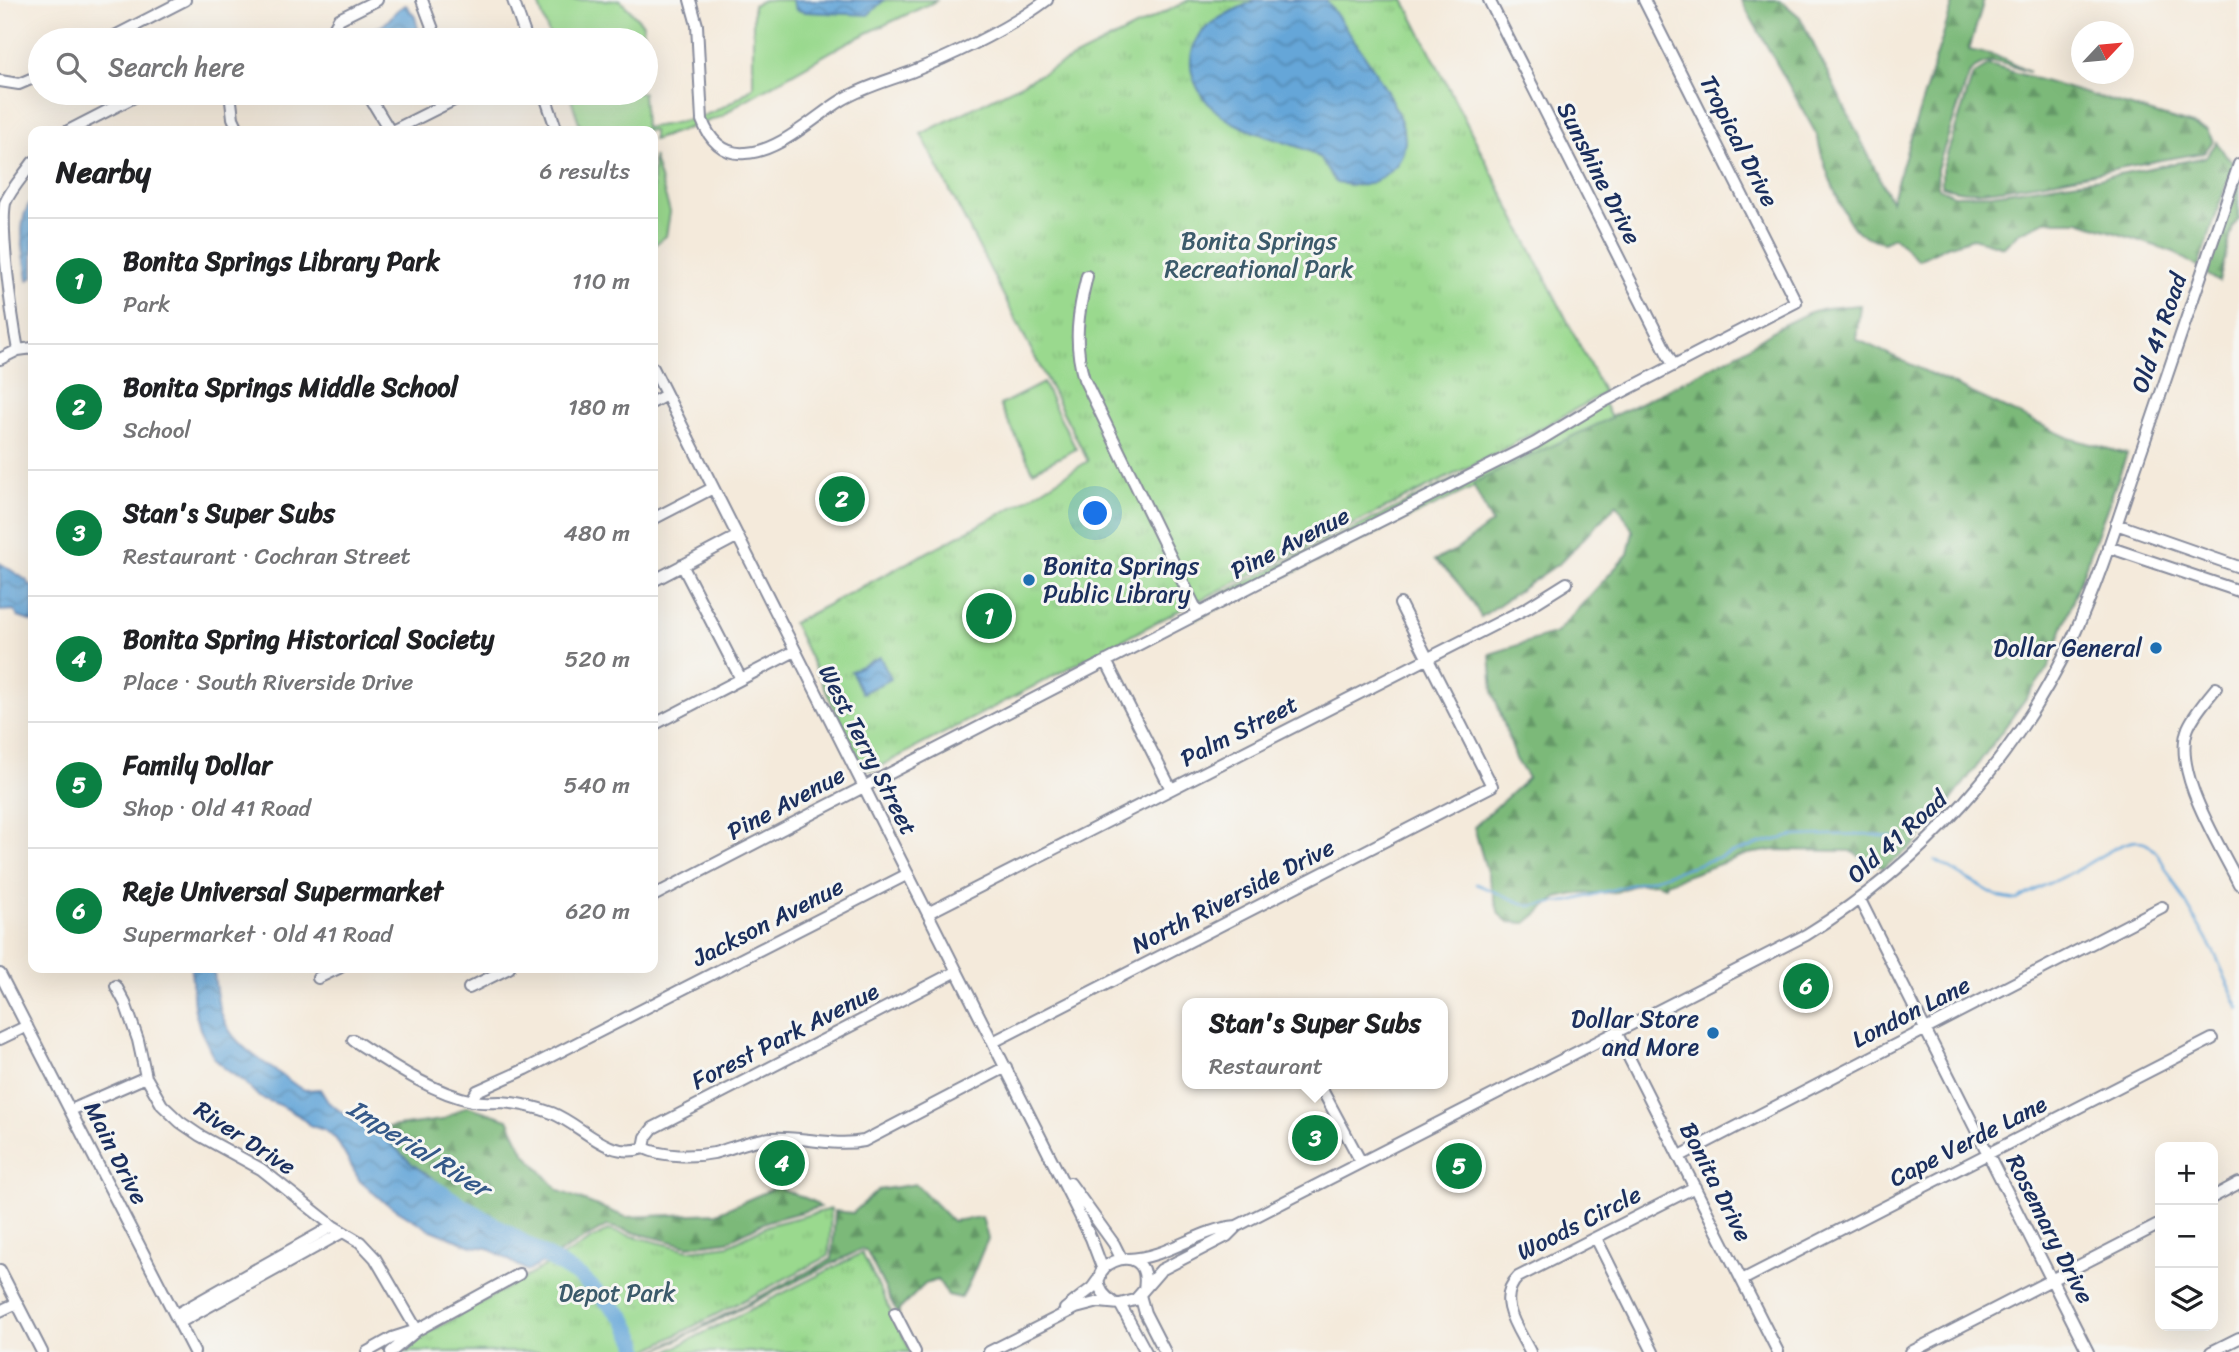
<!DOCTYPE html>
<html lang="en">
<head>
<meta charset="utf-8">
<style>
  :root { --surface:#fff; --page:#f6f6f6; --text:#202124; --muted:#757577; --line:#e0e0e0; --accent:#0b8043 }
  body { margin:0; font-family:Sriracha,sans-serif; background:var(--page); color:var(--text) }
  .controls { position:absolute; right:21px; bottom:21px; display:grid; overflow:hidden; border-radius:14px; box-shadow:0 7px 28px #0002 }
  .controls button { width:63px; height:63px; display:grid; place-items:center; padding:0; border:0; border-bottom:2px solid var(--line); background:var(--surface); color:var(--text); font:35px sans-serif }
  .compass { position:absolute; left:2071px; top:21px; width:63px; height:63px; border-radius:50%; background:var(--surface); box-shadow:0 7px 28px #0002; rotate:64deg }
  .you { position:absolute; left:1096px; top:514px; width:24px; height:24px; margin:-18px; border:5px solid #fff; border-radius:50%; background:#1a73e8; box-shadow:0 0 0 10px #1a73e833 }
  .badge { display:grid; place-items:center; width:46px; height:46px; border-radius:50%; background:var(--accent); color:#fff; font-size:23px; font-weight:700 }
  .pin { position:absolute; translate:-50% -50%; border:4px solid #fff; box-shadow:0 2px 7px #0006 }
  .popup { position:absolute; left:1182px; top:998px; width:266px; height:91px; box-sizing:border-box; display:grid; place-content:center; border-radius:14px; background:var(--surface); filter:drop-shadow(0 2px 5px #0005); font-size:23px; white-space:nowrap; color:var(--muted) }
  .popup b { font-size:26px; color:var(--text) }
  .popup::after { content:''; position:absolute; left:50%; top:100%; margin-left:-14px; border:14px solid transparent; border-top-color:var(--surface) }
  .list { margin:0; padding:0; list-style:none }
  h2 { display:flex; justify-content:space-between; align-items:center; height:91px; margin:0; padding:0 28px; font-size:30px }
  h2 small { font-size:23px; font-weight:400; color:var(--muted) }
  .list li { display:grid; grid-template-columns:46px 1fr auto; gap:21px; align-items:center; box-sizing:border-box; height:126px; padding:0 28px; border-top:2px solid var(--line) }
  .list b { display:block; font-size:26px; white-space:nowrap }
  .list p { margin:0; font-size:23px; white-space:nowrap; color:var(--muted) }
  .list em { font-size:23px; font-style:normal; color:var(--muted) }
  .icon { flex:none; width:38px; height:38px; fill:none; stroke:currentColor; stroke-width:2; stroke-linecap:round; stroke-linejoin:round }
  .map { position:relative; flex:none; width:2239px; height:1352px; overflow:hidden }
  .search { position:absolute; background:var(--surface); box-shadow:0 7px 28px #0002; left:28px; top:28px; width:630px; height:77px; display:flex; align-items:center; gap:18px; box-sizing:border-box; padding:0 24px; border-radius:38px; color:var(--muted); font-size:26px }
  .panel { position:absolute; background:var(--surface); box-shadow:0 7px 28px #0002; left:28px; top:126px; width:630px; height:847px; border-radius:14px }
  .map>svg:first-child { display:block }
  .grass { fill:#9ad98e; stroke:#5a8476; stroke-width:2 }
  .forest { fill:url(#forest-firs); stroke:#4b746c; stroke-width:2 }
  .park { fill:url(#park-tufts); stroke:#5a8476; stroke-width:2 }
  .water { fill:url(#water-waves); stroke:#406a9b; stroke-width:2 }
  .lines { fill:none; stroke-linecap:round; stroke-linejoin:round }
  .stream { stroke:#65a6d8; stroke-width:2.5 }
  .river { stroke:#65a6d8; stroke-width:16 }
  .minor-casing { stroke:#888c9c; stroke-width:14 }
  .minor { stroke:#fff; stroke-width:10 }
  .poi-dot { fill:#1f6fb2; stroke:#f6f6f2; stroke-width:2.5 }
  .labels { text-anchor:middle; stroke-width:6; stroke-linejoin:round; paint-order:stroke }
  .street-label { font-size:24px; fill:#1b2f5e; stroke:#f6f6f2 }
  .park-label { font-size:24px; fill:#3b5a6a; stroke:#f6f6f2 }
  .poi-label { font-size:24px; fill:#1b2f5e; stroke:#f6f6f2; text-anchor:end }
  .water-label { font-size:26px; font-style:italic; fill:#355989; stroke:#f6f6f2 }
</style>
</head>
<body>
<div class="map">
<svg width="2239" height="1352" viewBox="0 0 2239 1352">
  <defs>
    <pattern id="forest-firs" width="22" height="20" patternUnits="userSpaceOnUse" patternTransform="scale(1.75)"><rect width="22" height="20" fill="#7bb979"/><path d="M5 1l3.5 6h-7zM16 11l3.5 6h-7z" fill="#649766"/></pattern>
    <pattern id="park-tufts" width="24" height="20" patternUnits="userSpaceOnUse" patternTransform="scale(1.75)"><rect width="24" height="20" fill="#9ad98e"/><path d="M3 7l-1-3M5 7V3M7 7l1-3M15 17l-1-3M17 17v-4M19 17l1-3" fill="none" stroke="#84bb7d"/></pattern>
    <pattern id="water-waves" width="16" height="10" patternUnits="userSpaceOnUse" patternTransform="scale(1.75)"><rect width="16" height="10" fill="#65a6d8"/><path d="M0 5q4-4 8 0t8 0" fill="none" stroke="#5288b2"/></pattern>
  </defs>
  <rect width="100%" height="100%" fill="#f6f6f2"/>
  <filter id="ink" filterUnits="userSpaceOnUse"><feTurbulence type="fractalNoise" baseFrequency=".0143" numOctaves="2"/><feDisplacementMap in="SourceGraphic" scale="14" xChannelSelector="R" yChannelSelector="G"/><feConvolveMatrix kernelMatrix="1 2 1 2 8 2 1 2 1" color-interpolation-filters="sRGB"/></filter>
  <filter id="wash" filterUnits="userSpaceOnUse"><feTurbulence type="fractalNoise" baseFrequency=".00686" numOctaves="4" result="noise"/><feDisplacementMap in="SourceGraphic" scale="28" xChannelSelector="R" yChannelSelector="G"/><feGaussianBlur stdDeviation="1.57" result="paint"/><feColorMatrix in="noise" values="0 0 0 0 0 0 0 0 0 0 0 0 0 0 0 0 0 1.4 0 .05"/><feComposite in="paint" operator="in"/></filter>
  <g filter="url(#wash)">
    <rect width="100%" height="100%" fill="#f4eadb"/>
    <path class="grass" d="M537,0H620L643,24V40H551Z
      M764,0H938L848,42L737,105L723,116L653,140V131H582L569,93H643L645,128C690,121 716,117 753,87V5Z
      M653,156L670,212L666,236L653,246Z
      M1043,383L1076,449L1033,471L1000,405Z"/>
    <path class="forest" d="M1741,0H1780L1800,17L1891,201L1954,0H1984L1969,50L1994,55L2029,72C2004,65 1992,54 1970,72L1937,169L1938,188L1954,195L1992,194L2099,178L2206,157L2217,142L2226,156L2234,162L2198,268L2174,252L2079,221H2045L2018,233L2004,247L1973,238L1947,246L1918,260L1894,237L1883,242C1875,240 1865,237 1858,232C1843,219 1820,157 1818,137Z
      M1989,65L2196,126L2207,130L2213,141L2204,153C2147,161 2090,175 2033,184C2003,188 1971,197 1942,186V170L1973,75Z
      M2239,180V217L2233,226L2219,282L2207,274Z
      M1860,305L1856,339L2069,438L2127,454L2048,668L1951,801L1914,845L1883,868L1850,851L1775,850L1748,854L1666,883L1665,886L1655,883L1637,884L1616,892L1576,894L1557,898L1526,923L1508,922L1499,914L1474,827L1528,778L1516,759L1493,692L1490,654L1556,633L1628,554L1633,531L1617,504L1561,562L1481,617C1470,597 1453,575 1435,560L1456,550L1492,523L1472,483L1659,394L1740,352L1779,327L1810,312L1826,308Z
      M467,1106L508,1119L524,1152L559,1191L626,1217L717,1213L777,1187L813,1201L820,1207L768,1221L728,1241L689,1246L607,1226L551,1258C536,1252 518,1247 511,1232L484,1229L474,1218L460,1212L450,1202L438,1182L412,1164L375,1129L442,1120Z
      M916,1184L952,1221L982,1217L988,1239C978,1259 973,1279 961,1298L948,1295L938,1280L925,1284L899,1310V1317L867,1252L862,1249L653,1352L832,1259L835,1211L853,1213L878,1190Z"/>
    <path class="park" d="M1189,0H1404L1604,393L1497,453L1184,608L873,770L864,769L793,623L1021,503L1088,461L921,134Z
      M1602,399L1611,418L1473,483L1474,487L1196,619L1191,609L1499,457Z
      M831,1209L829,1256L644,1352H405L423,1336L608,1230L689,1250L729,1245L769,1225Z
      M862,1253L911,1352H666Z"/>
    <path class="water" d="M792,0H884L868,15L805,12L796,10Z
      M1255,0H1326C1346,29 1407,109 1405,142C1404,153 1400,163 1391,170C1369,188 1363,187 1336,183L1320,158L1309,151C1286,142 1261,136 1238,125C1200,108 1171,60 1208,26C1221,15 1240,8 1255,0Z
      M406,5L415,17L421,40H360L358,30C366,30 376,30 383,25C392,19 394,9 406,5Z
      M33,199V277L28,280C25,254 14,220 33,199Z
      M0,563L26,580L33,588V622L18,617L14,610L0,611Z
      M880,657L891,679L862,693L851,671Z
      M191,968H214C217,1043 245,1047 298,1087L305,1090L320,1089L328,1102L352,1120L373,1127L412,1164L437,1182L450,1202L460,1212L474,1218L484,1229L491,1230L505,1227L521,1244L551,1258L528,1271L488,1248L472,1246L429,1229L383,1201L360,1181L336,1139L324,1130L311,1126L299,1116L280,1105L259,1097L244,1082L224,1068L214,1058L200,1029L194,1007Z"/>
    <g class="lines">
      <path class="stream" d="M1935,860L1999,897L2017,900C2036,888 2055,881 2075,871C2091,863 2122,840 2138,841C2149,841 2153,849 2159,856L2216,956L2239,1009
        M1476,884L1529,906L1571,901L1659,877L1759,844L1793,836L1865,834L1897,838"/>
      <path class="river" d="M429,1185L582,1278L624,1318L636,1342L638,1352"/>
    </g>
  </g>
  <g filter="url(#ink)">
    <g class="lines">
      <g class="minor-casing">
        <path id="minor" d="M422,0L437,40
          M513,0L527,40
          M690,0L697,25L702,120C709,139 723,155 745,153C779,152 814,117 842,100C864,87 887,81 911,72C958,53 1007,30 1047,0
          M1489,0L1673,365
          M107,40L185,0
          M335,40L334,28L339,19L377,0
          M0,81L19,84L40,75
          M230,93L233,118L239,131
          M367,93L390,131
          M544,93L557,131
          M68,131L142,93
          M392,131L468,93
          M1087,276C1078,312 1073,343 1084,379L1198,613
          M18,350C12,318 0,231 5,203C11,189 24,175 33,162
          M0,359L18,350L33,348
          M653,368L1072,1200L1091,1238L1103,1270
          M653,402L666,395
          M653,519L713,488
          M2116,524L2239,567
          M2108,547L2239,591
          M682,565L741,679
          M653,581L738,536
          M1106,661L1171,789
          M2216,688C2206,700 2194,714 2188,728C2171,771 2220,845 2239,884
          M653,725L795,651
          M653,896L1273,575L1535,443L1601,403L1796,302L1644,0
          M1860,900L2088,1352
          M928,913L1527,608L1567,583
          M0,974L194,1352
          M318,978L339,968
          M116,986L125,1003L138,1040L146,1077L162,1105L180,1122L199,1135L261,1169L333,1226L360,1242L375,1258L417,1330
          M469,988L509,968
          M1616,1032L1778,1352
          M0,1039L27,1026
          M353,1040C389,1063 430,1092 473,1101C482,1103 490,1102 500,1102C517,1103 536,1107 552,1113C584,1126 607,1160 644,1148C663,1157 694,1157 714,1153C733,1148 752,1139 772,1138C803,1136 832,1147 864,1141L1006,1067
          M993,1042L1492,786L1400,604
          M1319,1084L1361,1162
          M471,1101L477,1091L526,1069L908,874
          M71,1110L146,1077
          M644,1148L646,1137L653,1128L957,971
          M1680,1156L2162,907
          M1070,1183L1114,1244L1121,1258
          M2213,1197L2239,1183
          M1596,1238L1653,1352
          M1128,1259C1168,1258 1198,1229 1237,1226
          M0,1270L42,1352
          M1742,1280L2212,1039
          M1140,1295L1145,1313L1165,1352
          M1113,1302C1065,1269 1154,1231 1144,1289
          M1120,1304L1146,1352
          M1065,1309L1092,1288L1100,1277
          M0,1311L17,1303
          M895,1313L915,1352
          M175,1315L333,1226
          M179,1323L343,1232
          M367,1352L392,1338L417,1330L519,1274
          M391,1352L415,1332
          M989,1352L1076,1308L1099,1302L1120,1304L1135,1300L1161,1270L1227,1236L1237,1226L1806,935C1923,863 2016,759 2074,635C2103,572 2122,505 2145,440C2176,348 2208,256 2239,164
          M1530,1352C1518,1328 1495,1300 1518,1277L1695,1187
          M1911,1352L2160,1224
          M2211,1352L2239,1338"/>
      </g>
      <use href="#minor" class="minor"/>
    </g>
  </g>
  <g class="poi-dot">
    <circle cx="1029" cy="580" r="7"/>
    <circle cx="2156" cy="648" r="7"/>
    <circle cx="1713" cy="1033" r="7"/>
  </g>
  <g class="labels">
    <g class="street-label">
      <text transform="translate(1739 141) rotate(63)" y="8">Tropical Drive</text>
      <text transform="translate(1599 173) rotate(63)" y="8">Sunshine Drive</text>
      <text transform="translate(2159 333) rotate(-71)" y="8">Old 41 Road</text>
      <text transform="translate(1290 543) rotate(-27)" y="8">Pine Avenue</text>
      <text transform="translate(1239 731) rotate(-27)" y="8">Palm Street</text>
      <text transform="translate(868 750) rotate(63)" y="8">West Terry Street</text>
      <text transform="translate(786 803) rotate(-28)" y="8">Pine Avenue</text>
      <text transform="translate(1897 837) rotate(-42)" y="8">Old 41 Road</text>
      <text transform="translate(1233 896) rotate(-27)" y="8">North Riverside Drive</text>
      <text transform="translate(768 922) rotate(-27)" y="8">Jackson Avenue</text>
      <text transform="translate(1911 1012) rotate(-27)" y="8">London Lane</text>
      <text transform="translate(785 1036) rotate(-27)" y="8">Forest Park Avenue</text>
      <text transform="translate(245 1138) rotate(33)" y="8">River Drive</text>
      <text transform="translate(1968 1141) rotate(-27)" y="8">Cape Verde Lane</text>
      <text transform="translate(116 1153) rotate(63)" y="8">Main Drive</text>
      <text transform="translate(1716 1182) rotate(63)" y="8">Bonita Drive</text>
      <text transform="translate(1579 1223) rotate(-27)" y="8">Woods Circle</text>
      <text transform="translate(2050 1229) rotate(63)" y="8">Rosemary Drive</text>
    </g>
    <g class="park-label">
      <text x="1259" y="249">Bonita Springs<tspan x="1259" dy="28">Recreational Park</tspan></text>
      <text x="617" y="1301">Depot Park</text>
    </g>
    <g class="poi-label">
      <text x="1043" y="574" text-anchor="start">Bonita Springs<tspan x="1043" dy="28">Public Library</tspan></text>
      <text x="2142" y="656">Dollar General</text>
      <text x="1699" y="1027">Dollar Store<tspan x="1699" dy="28">and More</tspan></text>
    </g>
    <g class="water-label">
      <text transform="translate(419 1148) rotate(32)" y="9">Imperial River</text>
    </g>
  </g>
</svg>
<div class="controls">
<button>+</button>
<button>−</button>
<button><svg class="icon" aria-label="layers" viewBox="0 0 24 24"><path d="M12 4l9 5-9 5-9-5zM3 14l9 5 9-5"/></svg></button>
</div>
<svg class="compass" viewBox="-18 -18 36 36"><path d="M0-13l5 13h-10z" fill="#e53935"/><path d="M0 13l5-13h-10z" fill="#757577"/></svg>
<div class="you"></div>
<div class="pin badge" style="left:989px;top:616px">1</div>
<div class="pin badge" style="left:842px;top:499px">2</div>
<div class="pin badge" style="left:1315px;top:1138px">3</div>
<div class="popup"><b>Stan's Super Subs</b>Restaurant</div>
<div class="pin badge" style="left:782px;top:1163px">4</div>
<div class="pin badge" style="left:1459px;top:1166px">5</div>
<div class="pin badge" style="left:1806px;top:986px">6</div>
<div class="search"><svg class="icon" aria-label="search" viewBox="0 0 24 24"><circle cx="10" cy="10" r="6"/><path d="M15 15l6 6"/></svg>Search here</div>
<section class="panel">
<h2>Nearby<small>6 results</small></h2>
<ul class="list">
<li><span class="badge">1</span><div><b>Bonita Springs Library Park</b><p>Park</p></div><em>110 m</em></li>
<li><span class="badge">2</span><div><b>Bonita Springs Middle School</b><p>School</p></div><em>180 m</em></li>
<li><span class="badge">3</span><div><b>Stan's Super Subs</b><p>Restaurant · Cochran Street</p></div><em>480 m</em></li>
<li><span class="badge">4</span><div><b>Bonita Spring Historical Society</b><p>Place · South Riverside Drive</p></div><em>520 m</em></li>
<li><span class="badge">5</span><div><b>Family Dollar</b><p>Shop · Old 41 Road</p></div><em>540 m</em></li>
<li><span class="badge">6</span><div><b>Reje Universal Supermarket</b><p>Supermarket · Old 41 Road</p></div><em>620 m</em></li>
</ul>
</section>
</div>
</body>
</html>
